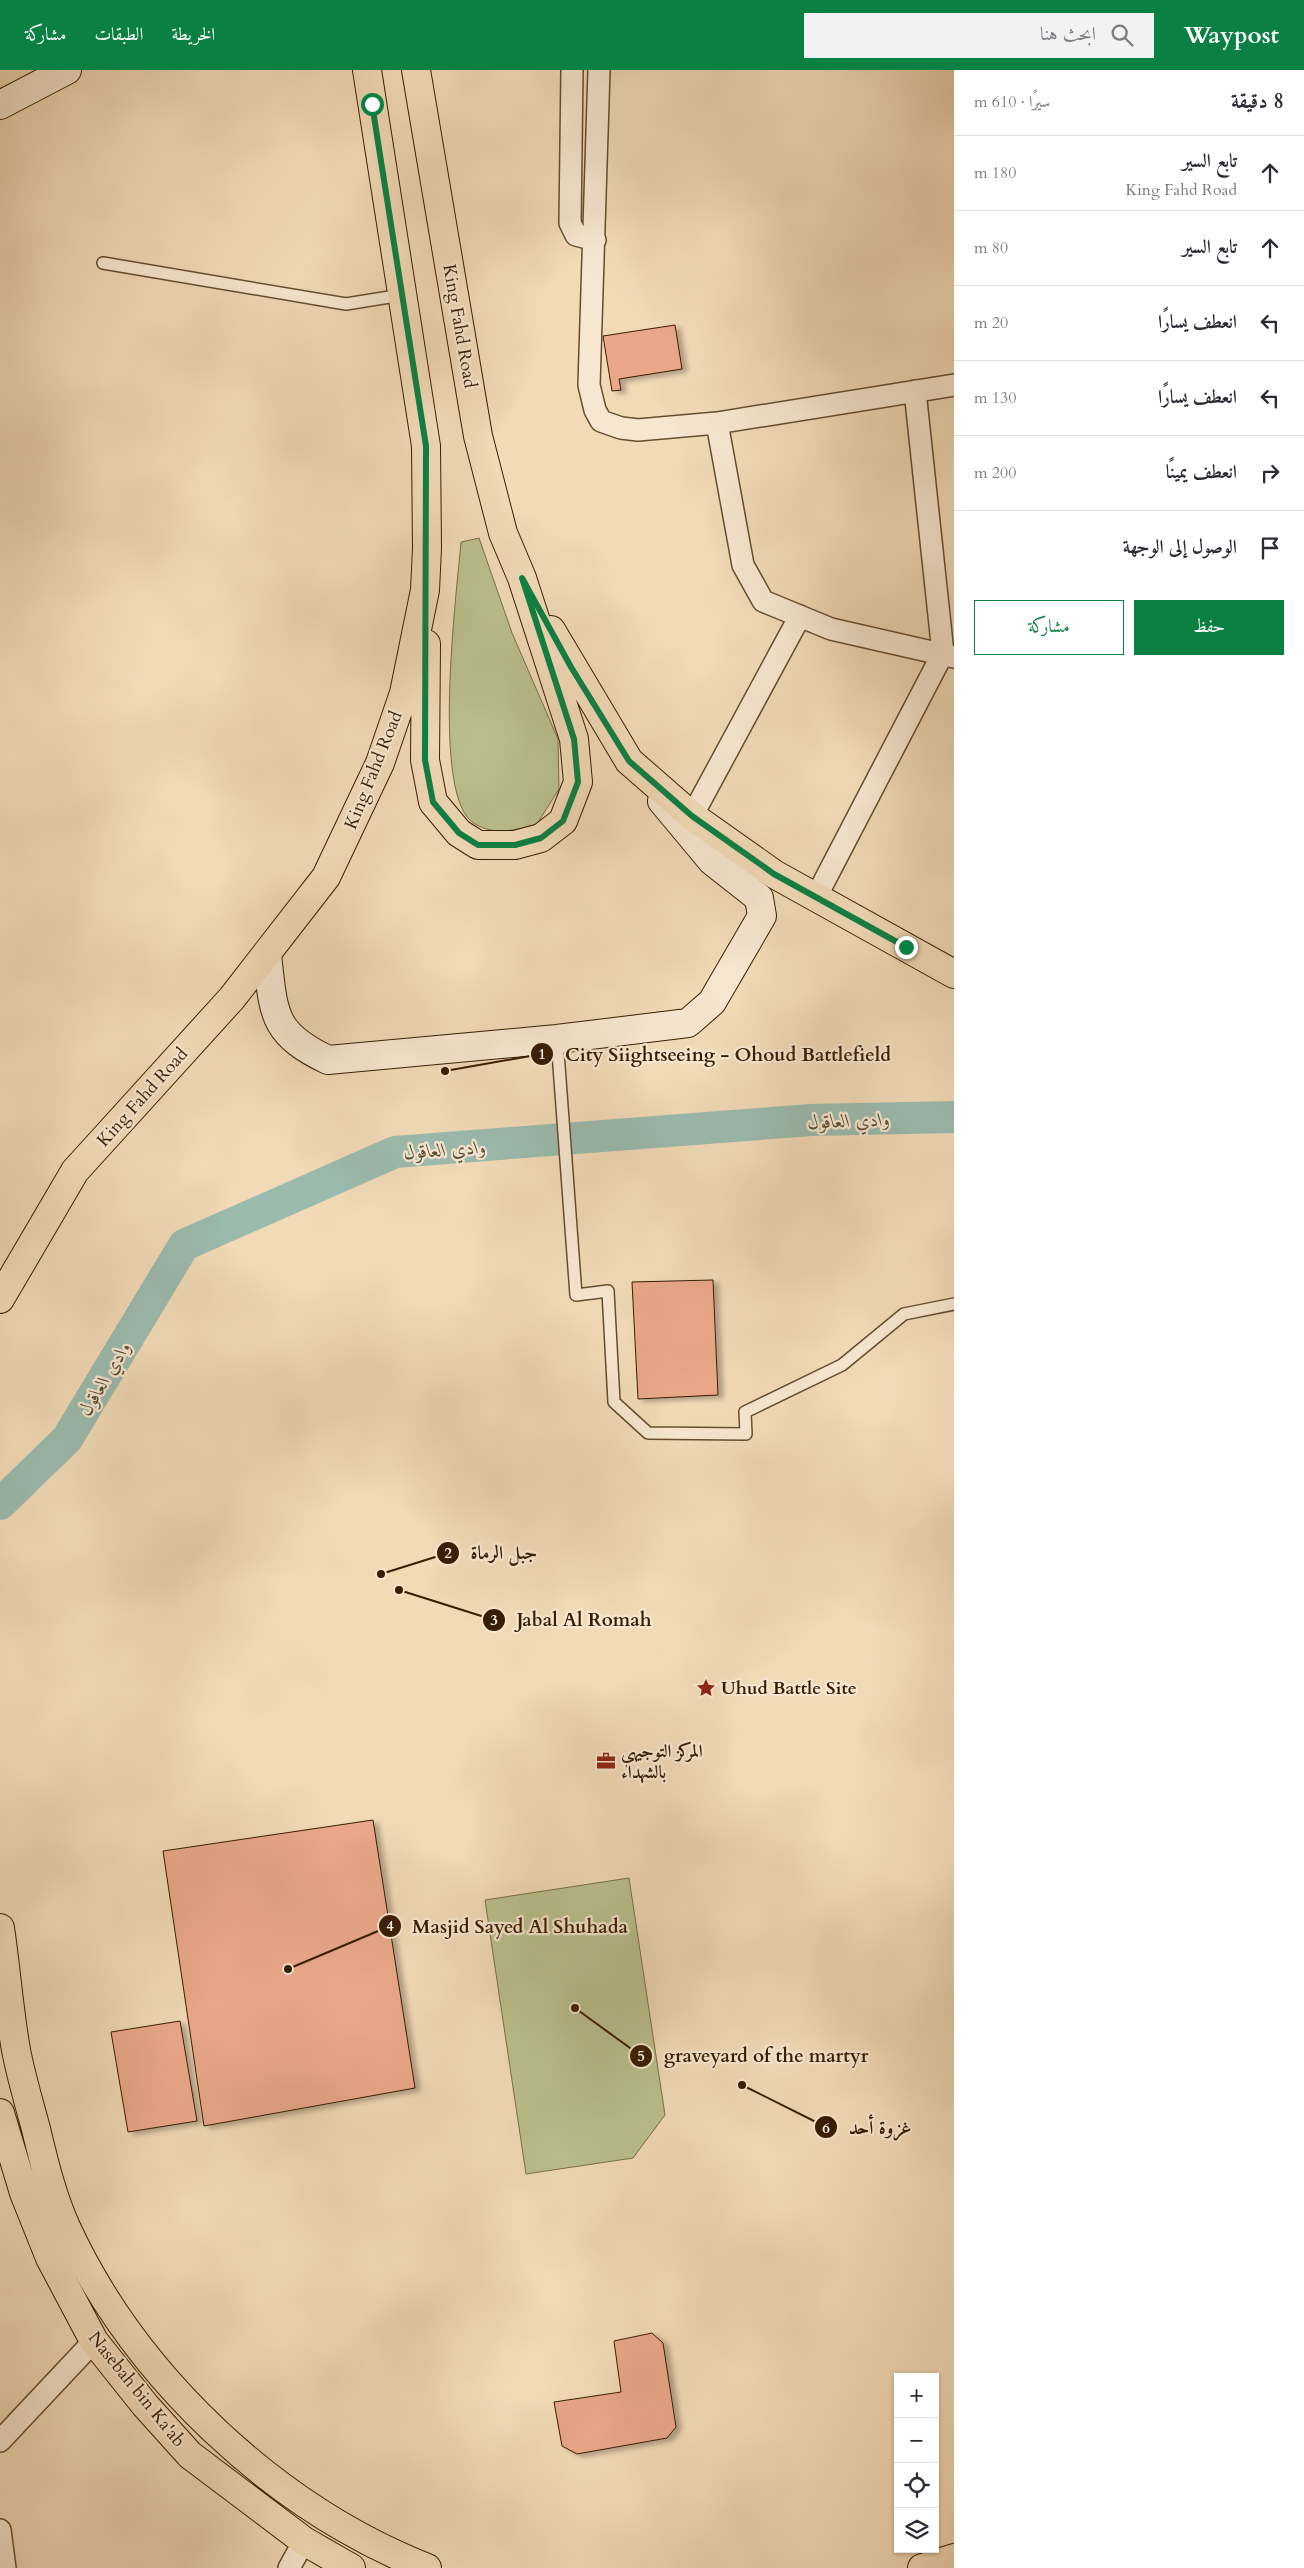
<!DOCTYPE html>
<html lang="ar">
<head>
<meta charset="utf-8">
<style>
  :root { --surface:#fff; --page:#f2f2f3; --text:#2b2b33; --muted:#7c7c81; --line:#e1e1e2; --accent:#0b8043 }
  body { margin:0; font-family:Cardo,Amiri,serif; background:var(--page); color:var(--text); direction:rtl }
  .controls { position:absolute; right:15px; bottom:15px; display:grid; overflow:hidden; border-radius:0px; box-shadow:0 1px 4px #0004 }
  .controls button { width:45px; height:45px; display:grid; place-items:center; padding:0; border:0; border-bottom:1px solid var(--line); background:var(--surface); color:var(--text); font:25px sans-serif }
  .stop { position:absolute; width:15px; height:15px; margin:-11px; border:4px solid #0b8043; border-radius:50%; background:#fff }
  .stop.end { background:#0b8043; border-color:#fff; box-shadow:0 1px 5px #0008 }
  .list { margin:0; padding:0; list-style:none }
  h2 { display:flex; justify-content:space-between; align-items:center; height:65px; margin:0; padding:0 20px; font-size:21px }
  h2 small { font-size:16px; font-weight:400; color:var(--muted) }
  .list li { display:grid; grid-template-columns:32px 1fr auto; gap:15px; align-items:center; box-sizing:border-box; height:75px; padding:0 20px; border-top:1px solid var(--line) }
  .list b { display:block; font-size:19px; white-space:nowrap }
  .list p { margin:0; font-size:16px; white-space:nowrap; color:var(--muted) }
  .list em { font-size:16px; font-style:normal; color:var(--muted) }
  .actions { display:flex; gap:10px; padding:15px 20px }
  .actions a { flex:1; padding:11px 0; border:1px solid var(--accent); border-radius:0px; text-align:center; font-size:18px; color:var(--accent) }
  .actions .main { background:var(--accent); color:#fff }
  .icon { flex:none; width:28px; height:28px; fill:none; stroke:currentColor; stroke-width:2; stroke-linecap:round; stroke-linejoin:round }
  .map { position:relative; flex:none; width:954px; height:2498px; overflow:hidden; direction:ltr }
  header { display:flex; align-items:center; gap:30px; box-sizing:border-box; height:70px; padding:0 25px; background:var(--accent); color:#fff }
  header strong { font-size:24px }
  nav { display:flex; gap:28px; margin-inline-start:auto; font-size:18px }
  .search { width:350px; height:45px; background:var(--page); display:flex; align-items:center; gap:12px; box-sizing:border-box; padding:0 18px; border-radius:0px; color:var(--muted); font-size:19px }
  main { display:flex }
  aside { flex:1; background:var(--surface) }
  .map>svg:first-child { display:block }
  .green { fill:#bac08e; stroke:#796e48 }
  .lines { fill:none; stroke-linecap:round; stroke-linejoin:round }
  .river { stroke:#9bbbaf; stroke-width:32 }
  .building { fill:#eaa78a; stroke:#381d01; filter:url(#shadow) }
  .lane-casing { stroke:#664c2e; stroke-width:14 }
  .street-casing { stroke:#664c2e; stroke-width:24 }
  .secondary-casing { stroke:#381d01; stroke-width:30 }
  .primary-casing { stroke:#381d01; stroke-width:30 }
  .lane { stroke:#f7e7d0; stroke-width:11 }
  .street { stroke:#f7e7d0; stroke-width:21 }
  .secondary { stroke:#f7e7d0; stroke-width:28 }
  .primary { stroke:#f2dab7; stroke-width:28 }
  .route { stroke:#0b8043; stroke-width:6 }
  .labels { text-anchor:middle; stroke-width:4.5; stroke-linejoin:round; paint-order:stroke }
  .street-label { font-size:18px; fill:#381d01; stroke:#f7e7d0 }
  .poi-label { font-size:18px; font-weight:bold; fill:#381d01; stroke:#f7e7d0; text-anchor:start }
  .water-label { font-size:19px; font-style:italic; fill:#564c35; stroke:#f7e7d0 }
  .leader { fill:none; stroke:#381d01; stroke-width:2 }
  .callout-dot { fill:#381d01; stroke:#f7e7d0; stroke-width:2 }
  .mark-label { font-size:15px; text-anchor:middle; font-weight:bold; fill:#fff }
  .callout-label { font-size:19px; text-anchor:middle; font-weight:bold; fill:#381d01; stroke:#f7e7d0; stroke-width:4.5; stroke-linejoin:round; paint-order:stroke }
</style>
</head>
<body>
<header>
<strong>Waypost</strong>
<div class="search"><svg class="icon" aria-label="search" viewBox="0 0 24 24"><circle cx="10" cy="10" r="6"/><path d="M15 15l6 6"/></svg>ابحث هنا</div>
<nav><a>الخريطة</a><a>الطبقات</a><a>مشاركة</a></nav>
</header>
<main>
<aside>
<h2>8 دقيقة<small>سيرًا · 610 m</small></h2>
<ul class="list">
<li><svg class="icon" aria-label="ahead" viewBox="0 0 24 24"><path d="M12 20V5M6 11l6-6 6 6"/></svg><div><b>تابع السير</b><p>King Fahd Road</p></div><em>180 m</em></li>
<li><svg class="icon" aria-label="ahead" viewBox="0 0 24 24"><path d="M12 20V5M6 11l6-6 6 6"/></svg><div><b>تابع السير</b></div><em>80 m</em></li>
<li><svg class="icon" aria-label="left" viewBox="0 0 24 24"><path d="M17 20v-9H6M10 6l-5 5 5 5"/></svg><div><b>انعطف يسارًا</b></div><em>20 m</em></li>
<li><svg class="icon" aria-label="left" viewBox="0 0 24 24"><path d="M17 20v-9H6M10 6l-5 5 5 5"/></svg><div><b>انعطف يسارًا</b></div><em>130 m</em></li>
<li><svg class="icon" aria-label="right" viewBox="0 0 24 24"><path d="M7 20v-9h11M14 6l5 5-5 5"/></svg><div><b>انعطف يمينًا</b></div><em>200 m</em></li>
<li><svg class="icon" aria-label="arrive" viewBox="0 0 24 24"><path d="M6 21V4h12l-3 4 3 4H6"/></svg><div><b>الوصول إلى الوجهة</b></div></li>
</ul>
<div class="actions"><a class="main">حفظ</a><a>مشاركة</a></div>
</aside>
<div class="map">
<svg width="954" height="2498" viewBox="0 0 954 2498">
  <defs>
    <filter id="shadow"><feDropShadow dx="5.5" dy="3" stdDeviation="2.5" flood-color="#0004"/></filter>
  </defs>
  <rect width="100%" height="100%" fill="#f2dab7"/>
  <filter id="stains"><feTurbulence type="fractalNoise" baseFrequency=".004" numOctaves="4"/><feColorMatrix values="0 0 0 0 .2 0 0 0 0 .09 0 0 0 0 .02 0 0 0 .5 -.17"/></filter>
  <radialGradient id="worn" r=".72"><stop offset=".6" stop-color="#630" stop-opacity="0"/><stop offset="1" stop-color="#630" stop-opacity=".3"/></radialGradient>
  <path class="green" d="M479,468L512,563L558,669L559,719L537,754C515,760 496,766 475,754C430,729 457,521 461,472Z
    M629,1808L665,2045L633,2088L526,2104L485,1830Z"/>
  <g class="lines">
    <path class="river" d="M0,1434L67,1369L184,1175L395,1082L811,1050L954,1047"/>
  </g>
  <path class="building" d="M675,255L682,299L619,309L621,320L612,321L603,266Z
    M713,1210L718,1325L638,1329L632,1212Z
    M373,1750L415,2018L204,2056L163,1781Z
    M180,1951L197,2051L128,2062L111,1962Z
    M652,2263L663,2273L676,2357L667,2368L577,2384L562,2376L554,2332L621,2322L614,2271Z"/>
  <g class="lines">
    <g class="lane-casing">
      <path id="lane" d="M103,193L346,234L402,225
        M557,969L576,1225L608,1221L614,1332L648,1363L746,1364L745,1342L842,1295L904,1244L954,1234"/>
    </g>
    <g class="street-casing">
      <path id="street" d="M572,0L570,153L576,165L595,170
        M599,0L589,315L595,340L601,351L621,358L638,360L717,353L954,315
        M717,353L743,495L763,531L831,559L954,587
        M692,746L800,546
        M815,829L943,583L915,321
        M0,2371L94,2271
        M0,2460L5,2498
        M289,2498L304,2471"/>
    </g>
    <g class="secondary-casing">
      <path id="secondary" d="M0,35L67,0
        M267,885C274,943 271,963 328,990L557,969L688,953L712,932L762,846L759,828L712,791L662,731"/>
    </g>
    <g class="primary-casing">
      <path id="primary" d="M416,0L478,366L503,463L522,508L574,669L578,712L563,751L541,768L515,775H478L459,763L433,732L425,690L426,574
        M551,560L629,691L692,746L774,804L954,904
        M0,1229L75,1101L232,928L326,807L380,693L404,623L425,520L427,478L426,376L367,0
        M0,1858C6,1898 9,1940 16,1980C21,2006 29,2033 36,2059C44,2092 52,2126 66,2157C135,2307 274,2437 427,2498
        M0,2043L24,2123L50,2188L94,2271L145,2335L190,2385L304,2471L351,2498
        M922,2498L954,2488"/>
    </g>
    <use href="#lane" class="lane"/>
    <use href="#street" class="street"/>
    <use href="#secondary" class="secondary"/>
    <use href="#primary" class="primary"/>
  </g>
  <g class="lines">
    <path class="route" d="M372,34L426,376L425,690L433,732L459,763L478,775H515L541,768L563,751L578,712L574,669L522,508L571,597L629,691L692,746L774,804L906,877"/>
  </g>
  <defs>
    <g id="sight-bare" transform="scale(1.5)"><path d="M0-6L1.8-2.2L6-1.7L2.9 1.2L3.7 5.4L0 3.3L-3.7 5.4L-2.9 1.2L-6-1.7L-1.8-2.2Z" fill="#8f2418" stroke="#f7e7d0" stroke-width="2.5" paint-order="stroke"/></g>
    <g id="office-bare" transform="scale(1.5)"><path d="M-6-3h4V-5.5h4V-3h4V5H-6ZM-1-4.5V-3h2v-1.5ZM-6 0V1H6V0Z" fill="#8f2418" stroke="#f7e7d0" stroke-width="2.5" paint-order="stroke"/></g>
  </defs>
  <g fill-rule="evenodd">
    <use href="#sight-bare" x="706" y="1618"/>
    <use href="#office-bare" x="606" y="1691"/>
  </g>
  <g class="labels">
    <g class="street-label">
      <text transform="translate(460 256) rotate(80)" y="6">King Fahd Road</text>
      <text transform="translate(373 700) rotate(-68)" y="6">King Fahd Road</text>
      <text transform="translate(142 1027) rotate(-48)" y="6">King Fahd Road</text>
      <text transform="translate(137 2319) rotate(51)" y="6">Nasebah bin Ka'ab</text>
    </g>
    <g class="poi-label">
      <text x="721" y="1624">Uhud Battle Site</text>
      <text x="621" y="1687">المركز التوجيهي<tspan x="621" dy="21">بالشهداء</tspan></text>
    </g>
    <g class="water-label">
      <text transform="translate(849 1050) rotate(-2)" y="7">وادي العاقول</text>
      <text transform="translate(445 1079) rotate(-4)" y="7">وادي العاقول</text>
      <text transform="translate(104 1308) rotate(-59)" y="7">وادي العاقول</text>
    </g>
  </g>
  <path class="leader" d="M445 1001L542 984M381 1504L448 1483M399 1520L494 1550M288 1899L390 1856M575 1938L641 1986M742 2015L826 2057"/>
  <g class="callout-dot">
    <circle cx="445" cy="1001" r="5"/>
    <circle cx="381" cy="1504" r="5"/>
    <circle cx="399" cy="1520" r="5"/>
    <circle cx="288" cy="1899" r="5"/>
    <circle cx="575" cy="1938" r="5"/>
    <circle cx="742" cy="2015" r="5"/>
    <circle cx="542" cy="984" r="12"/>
    <circle cx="448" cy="1483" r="12"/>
    <circle cx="494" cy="1550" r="12"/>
    <circle cx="390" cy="1856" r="12"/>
    <circle cx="641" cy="1986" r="12"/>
    <circle cx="826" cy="2057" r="12"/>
  </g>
  <g class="mark-label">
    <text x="542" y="989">1</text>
    <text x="448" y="1488">2</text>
    <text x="494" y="1555">3</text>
    <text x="390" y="1861">4</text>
    <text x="641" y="1991">5</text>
    <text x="826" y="2063">6</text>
  </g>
  <g class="callout-label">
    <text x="728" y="991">City Siightseeing - Ohoud Battlefield</text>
    <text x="504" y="1489">جبل الرماة</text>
    <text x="584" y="1556">Jabal Al Romah</text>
    <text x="520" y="1863">Masjid Sayed Al Shuhada</text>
    <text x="766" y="1992">graveyard of the martyr</text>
    <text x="880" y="2064">غزوة أحد</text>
  </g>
  <rect width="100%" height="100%" filter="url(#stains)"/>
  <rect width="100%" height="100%" fill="url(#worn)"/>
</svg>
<div class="controls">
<button>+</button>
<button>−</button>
<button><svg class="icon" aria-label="locate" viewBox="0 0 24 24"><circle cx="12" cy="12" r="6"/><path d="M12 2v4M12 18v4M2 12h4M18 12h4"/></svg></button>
<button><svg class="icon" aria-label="layers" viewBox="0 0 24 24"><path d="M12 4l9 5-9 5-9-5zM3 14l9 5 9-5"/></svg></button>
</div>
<div class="stop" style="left:372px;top:34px"></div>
<div class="stop end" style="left:906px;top:877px"></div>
</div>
</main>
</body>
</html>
